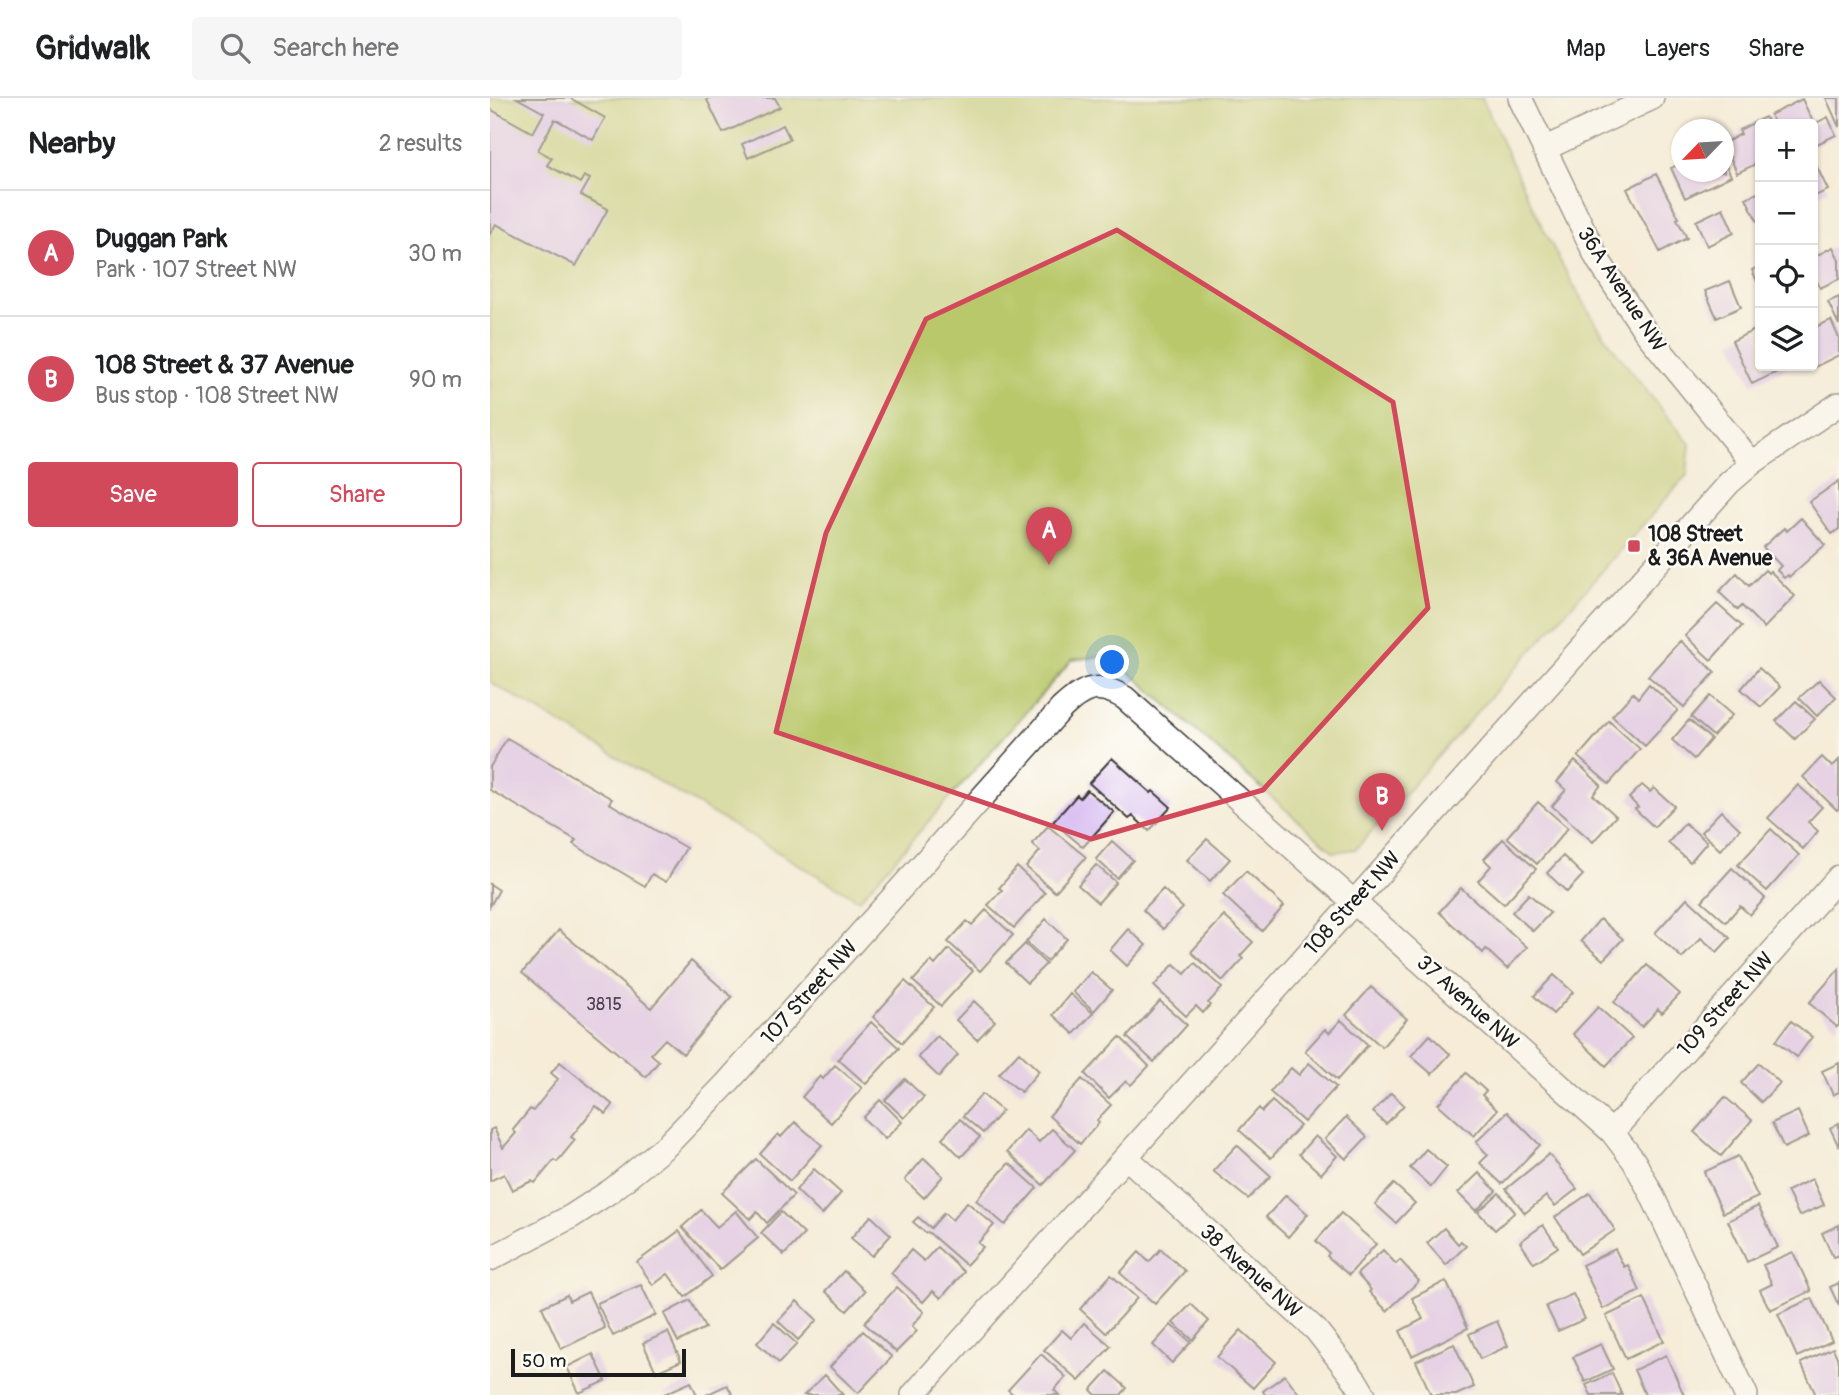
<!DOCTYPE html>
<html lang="en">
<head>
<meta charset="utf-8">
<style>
  :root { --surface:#fff; --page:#f6f6f6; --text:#202124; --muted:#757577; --line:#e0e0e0; --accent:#d1495b }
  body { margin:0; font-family:Pangolin,sans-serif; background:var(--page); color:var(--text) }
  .controls { position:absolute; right:21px; top:21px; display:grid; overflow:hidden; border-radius:7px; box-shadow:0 2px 5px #0004 }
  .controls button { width:63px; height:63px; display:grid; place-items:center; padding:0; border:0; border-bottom:2px solid var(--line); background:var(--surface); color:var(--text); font:35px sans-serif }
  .compass { position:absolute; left:1181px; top:21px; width:63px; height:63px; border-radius:50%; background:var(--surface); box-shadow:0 2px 5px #0004; rotate:245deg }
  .scale { position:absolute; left:21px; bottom:18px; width:175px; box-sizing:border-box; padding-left:7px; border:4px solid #1c1c1c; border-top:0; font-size:19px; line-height:24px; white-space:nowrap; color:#1c1c1c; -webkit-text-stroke:5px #fdfcf7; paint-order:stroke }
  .you { position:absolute; left:623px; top:565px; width:24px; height:24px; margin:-18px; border:5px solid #fff; border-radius:50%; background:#1a73e8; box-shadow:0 0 0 10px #1a73e833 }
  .badge { display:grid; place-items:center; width:46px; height:46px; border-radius:50%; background:var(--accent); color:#fff; font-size:23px; font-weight:700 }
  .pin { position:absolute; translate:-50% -58px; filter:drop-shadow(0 2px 4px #0008) }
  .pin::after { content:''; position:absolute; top:37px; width:24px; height:21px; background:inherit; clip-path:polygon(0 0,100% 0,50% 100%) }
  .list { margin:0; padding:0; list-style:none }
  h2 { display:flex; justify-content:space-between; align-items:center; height:91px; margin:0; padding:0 28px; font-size:30px }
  h2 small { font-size:23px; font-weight:400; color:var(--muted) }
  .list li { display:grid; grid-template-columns:46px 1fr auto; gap:21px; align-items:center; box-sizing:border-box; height:126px; padding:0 28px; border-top:2px solid var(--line) }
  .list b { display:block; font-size:26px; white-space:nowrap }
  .list p { margin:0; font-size:23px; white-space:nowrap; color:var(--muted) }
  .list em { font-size:23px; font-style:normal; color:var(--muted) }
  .actions { display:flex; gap:14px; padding:21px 28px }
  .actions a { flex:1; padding:16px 0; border:2px solid var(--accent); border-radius:7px; text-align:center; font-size:24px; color:var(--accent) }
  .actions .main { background:var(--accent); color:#fff }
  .icon { flex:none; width:38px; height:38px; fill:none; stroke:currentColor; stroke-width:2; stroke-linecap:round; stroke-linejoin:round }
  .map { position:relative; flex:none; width:1349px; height:1297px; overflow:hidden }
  header { display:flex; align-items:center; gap:42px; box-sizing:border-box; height:98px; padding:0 35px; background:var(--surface); border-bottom:2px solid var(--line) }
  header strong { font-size:33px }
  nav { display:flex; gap:38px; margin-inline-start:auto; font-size:24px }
  .search { width:490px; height:63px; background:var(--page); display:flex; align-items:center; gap:18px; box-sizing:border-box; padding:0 24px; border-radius:7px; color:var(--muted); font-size:26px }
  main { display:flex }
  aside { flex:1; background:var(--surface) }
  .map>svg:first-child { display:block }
  .green { fill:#b9c86a; stroke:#6a7243; stroke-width:2 }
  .building { fill:#d2b1f1 }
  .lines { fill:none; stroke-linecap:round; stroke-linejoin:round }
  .minor-casing { stroke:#3d3b38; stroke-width:26 }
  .minor { stroke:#fff; stroke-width:23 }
  .marked { fill:none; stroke:#d1495b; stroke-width:5; stroke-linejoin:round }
  .poi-dot { fill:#d1495b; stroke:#fdfcf7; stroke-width:2.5 }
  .labels { text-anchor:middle; stroke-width:5; stroke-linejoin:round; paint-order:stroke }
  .number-label { font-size:18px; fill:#4a4151 }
  .street-label { font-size:21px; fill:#1c1c1c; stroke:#fdfcf7 }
  .poi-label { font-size:21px; font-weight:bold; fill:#1c1c1c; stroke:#fdfcf7; text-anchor:start }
</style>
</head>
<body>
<header>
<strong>Gridwalk</strong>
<div class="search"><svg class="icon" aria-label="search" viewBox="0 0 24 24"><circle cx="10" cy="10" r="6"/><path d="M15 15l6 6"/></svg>Search here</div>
<nav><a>Map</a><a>Layers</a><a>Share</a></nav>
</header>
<main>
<aside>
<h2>Nearby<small>2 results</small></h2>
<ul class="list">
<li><span class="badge">A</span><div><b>Duggan Park</b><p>Park · 107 Street NW</p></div><em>30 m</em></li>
<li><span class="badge">B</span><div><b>108 Street &amp; 37 Avenue</b><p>Bus stop · 108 Street NW</p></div><em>90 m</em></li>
</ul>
<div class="actions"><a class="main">Save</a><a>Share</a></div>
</aside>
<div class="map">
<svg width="1349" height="1297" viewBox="0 0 1349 1297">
  <rect width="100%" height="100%" fill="#fdfcf7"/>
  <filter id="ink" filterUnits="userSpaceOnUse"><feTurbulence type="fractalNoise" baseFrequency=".0143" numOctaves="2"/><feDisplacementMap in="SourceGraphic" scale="14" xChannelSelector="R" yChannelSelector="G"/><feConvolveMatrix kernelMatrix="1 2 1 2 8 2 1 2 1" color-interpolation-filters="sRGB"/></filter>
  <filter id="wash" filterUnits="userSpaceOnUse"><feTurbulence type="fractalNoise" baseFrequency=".00686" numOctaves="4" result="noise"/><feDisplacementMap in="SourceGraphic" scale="28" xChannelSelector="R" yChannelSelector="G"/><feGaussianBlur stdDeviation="1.57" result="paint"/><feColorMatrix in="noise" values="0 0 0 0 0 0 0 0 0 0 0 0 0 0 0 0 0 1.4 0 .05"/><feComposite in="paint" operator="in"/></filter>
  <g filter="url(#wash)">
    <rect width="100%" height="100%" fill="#f5ecd8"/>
    <path class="green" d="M0,0H992C1028,78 1062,156 1108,228C1136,269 1168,307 1200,346L1197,377L866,751L844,754L620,557L582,562L369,802L0,584Z"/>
    <g id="blocks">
      <path class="building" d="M27,0H80L115,20L103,42L65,21L48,52L62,60L57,67L90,85L94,78L100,81L91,97L118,111L86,168L6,126L0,136V11L43,35L54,15Z
        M216,0H285L290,9L233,35Z
        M1336,0H1349V29Z
        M1312,1L1324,26L1338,19L1346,37L1323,48V26H1285L1280,17Z
        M1275,19L1279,26H1270V64L1247,75L1234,45L1251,36L1249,32Z
        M293,27L300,41L258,60L252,46Z
        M1234,63L1241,78L1195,100L1181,70L1192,65V74H1234Z
        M1326,67L1338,92L1323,99V68Z
        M1166,76L1189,120L1187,121L1197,140L1170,154L1137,91Z
        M1270,94V122L1267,123L1256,100Z
        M1233,110L1244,135L1217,148L1206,123Z
        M1343,149L1349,162V181L1330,190L1323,175V159Z
        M1270,168V190L1262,172Z
        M1240,183L1251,209L1227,220L1215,193Z
        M1349,199V227L1338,204Z
        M1341,222L1349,240V257L1325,269L1323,265V230Z
        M1270,229V268H1300L1262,286L1242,243Z
        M1349,383V431L1342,436L1319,404Z
        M1311,420L1335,447L1299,479L1298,477L1294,480L1287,472L1291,468L1273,449L1294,430L1297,433Z
        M1275,472L1278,475L1280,473L1305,498L1274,530L1252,508L1248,512L1229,494L1247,475L1259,488Z
        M1227,506L1252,528L1221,562L1195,538Z
        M1190,543L1225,574L1194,609L1158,578Z
        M1269,570L1290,589L1271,609L1251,591Z
        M1329,582L1346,599L1327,618L1309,600Z
        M1159,586L1188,612L1155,648L1122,618L1143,595L1148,600Z
        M1220,598L1242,617L1223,638L1201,619Z
        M1306,603L1325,621L1305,641L1286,623Z
        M1199,622L1221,641L1204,661L1182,642Z
        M1119,623L1150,651L1119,686L1088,659Z
        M17,640L122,701L119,705L196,750L176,784L162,776L155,788L83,746L86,742L0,692V669Z
        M1332,659L1342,669L1349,662V710L1347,712L1313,679Z
        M622,660L661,695L663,693L681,709L659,733L643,718L639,721L599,685Z
        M1085,663L1111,687L1103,697L1126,718L1103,744L1062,708L1076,692L1067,684Z
        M1152,687L1160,694L1164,690L1184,708L1164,729L1145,711L1148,709L1139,700Z
        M1308,687L1332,709L1318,724L1328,733L1313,751L1278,720Z
        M597,692L624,714L593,749L563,724L587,697L590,700Z
        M1048,704L1078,730L1047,766L1017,739Z
        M1231,713L1250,731L1230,752L1211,734Z
        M1195,725L1217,744L1200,764L1178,745Z
        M558,728L596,759L565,794L536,769L550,753L542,746Z
        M1281,731L1309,757L1277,793L1248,767Z
        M717,741L740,761L720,783L697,762Z
        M1013,741L1046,771L1014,806L988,783L1001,768L994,761Z
        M622,743L643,762L627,780L606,761Z
        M1073,758L1093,777L1077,794L1057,775Z
        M606,767L626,784L608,805L588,787Z
        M527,769L555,795L524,830L498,807L512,792L509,790Z
        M1242,770L1275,800L1260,817L1250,808L1236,824L1212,803Z
        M756,773L794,808L772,833L733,797Z
        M0,786L9,792L0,808Z
        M971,790L1037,849L1017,871L996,851L993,855L949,814Z
        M673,791L693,810L673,831L653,812Z
        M1039,796L1060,815L1043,833L1022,814Z
        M1197,800L1240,840L1227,854L1211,840L1192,860L1165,835Z
        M496,812L523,837L490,873L458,844L477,823L482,827Z
        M734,818L763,844L750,858L753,861L733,883L701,854Z
        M556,821L577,841L557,863L536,844Z
        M1110,821L1133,841L1113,862L1091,843Z
        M638,831L656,847L637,868L620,852Z
        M69,832L161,910L201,863L242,899L193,956L175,941L161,956L169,963L156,979L32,875Z
        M535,846L556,866L537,885L516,865Z
        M459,851L483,873L451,908L423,883L441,863L445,867Z
        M705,865L732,890L718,905L720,907L713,915L706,908L696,918L664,888L684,866L695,876Z
        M1157,867L1190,896L1172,915L1168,911L1152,929L1124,904Z
        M1349,871V927L1347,929L1319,905Z
        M601,874L622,892L604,913L583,894Z
        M1064,877L1083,894L1063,916L1044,898Z
        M415,883L444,909L412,945L383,919Z
        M881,889L917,921L892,949L856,917Z
        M580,896L603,915L584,936L563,917Z
        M484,903L505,923L487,942L466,922Z
        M670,903L697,927L664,964L637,939Z
        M1108,909L1142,940L1116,968L1083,936Z
        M851,922L878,947L847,982L815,953L835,931L839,935Z
        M1301,923L1322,939L1307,959L1286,943Z
        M381,924L409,950L376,986L348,961Z
        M940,937L960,956L942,976L921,958Z
        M447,938L468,957L449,979L428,959Z
        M630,939L659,968L641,987L636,983L619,1000L595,976Z
        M529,954L549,973L531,994L509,976Z
        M70,964L123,1007L116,1016L106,1008L81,1039L85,1042L67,1064L64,1062L45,1085L42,1083L22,1092L14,1076L0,1083V1032L4,1030L13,1050L26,1035L23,1032L40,1011L43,1013L68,981L61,975Z
        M819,965L846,989L814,1024L780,994L801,970L809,977Z
        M1269,965L1290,985L1271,1004L1251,985Z
        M1349,965V994L1343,997L1332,973Z
        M345,967L372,990L341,1025L312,999L330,978L333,981Z
        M976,975L996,993L992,997L1007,1012L984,1038L948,1006Z
        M415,981L434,999L414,1020L395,1002Z
        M592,981L621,1007L607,1022L609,1025L590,1046L559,1018Z
        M901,995L914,1007L896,1026L883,1014Z
        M492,996L512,1013L493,1035L473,1018Z
        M1235,999L1262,1022L1231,1058L1204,1034Z
        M390,1002L412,1024L395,1041L373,1020Z
        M782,1003L810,1028L781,1060L749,1032L769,1010L772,1014Z
        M1308,1013L1319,1038L1294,1050L1282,1025Z
        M1017,1014L1050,1047L1012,1086L990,1065L998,1057L986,1044Z
        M856,1019L877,1039L856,1061L835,1041Z
        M470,1021L490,1039L471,1059L452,1040Z
        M305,1024L332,1047L300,1083L270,1056L288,1036L291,1039Z
        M1349,1025V1049L1340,1030Z
        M562,1031L585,1052L553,1087L517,1054L536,1032L549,1044Z
        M825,1038L847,1058L831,1076L809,1056Z
        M747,1047L781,1078L758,1101L723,1073Z
        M936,1051L957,1069L941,1089L920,1070Z
        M1059,1056L1087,1091L1065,1108L1056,1098L1035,1115L1016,1091Z
        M1248,1058L1268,1099L1233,1115L1214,1074Z
        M434,1060L453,1078L434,1100L415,1082Z
        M266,1061L304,1097L277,1125L267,1114L260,1121L232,1095Z
        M519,1065L547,1090L515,1127L486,1102Z
        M324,1071L351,1095L332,1117L306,1092Z
        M989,1075L1006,1093L986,1113L968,1095Z
        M1322,1081L1334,1107L1309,1118L1297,1093Z
        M904,1086L925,1105L906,1125L885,1106Z
        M1009,1095L1025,1114L1005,1132L988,1114Z
        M1100,1095L1125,1132L1090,1156L1065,1119Z
        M796,1097L818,1116L798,1139L776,1119Z
        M477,1104L504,1127L488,1145L493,1149L476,1167L438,1134L436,1135L423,1124L428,1119L441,1130L454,1115L462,1122Z
        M1268,1108L1288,1149L1257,1164L1238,1123Z
        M211,1112L227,1129L246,1113L268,1140L230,1172L192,1129Z
        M291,1114L314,1136L294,1157L271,1135Z
        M851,1115L886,1146L859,1177L837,1158L839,1155L826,1143Z
        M381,1118L401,1137L382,1158L361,1140Z
        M1053,1127L1068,1149L1044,1165L1030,1144Z
        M1349,1127V1157L1343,1159L1332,1135Z
        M954,1130L968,1146L971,1143L976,1148L956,1167L937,1145Z
        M189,1133L222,1178L195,1199L178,1176L163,1187L147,1164Z
        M447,1149L474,1174L451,1200L443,1193L433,1204L401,1175L421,1152L434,1163Z
        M671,1151L695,1173L665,1206L630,1175L649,1154L659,1164Z
        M1125,1151L1134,1169L1138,1167L1150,1193L1113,1211L1092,1167Z
        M893,1152L906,1166L910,1162L929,1183L897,1213L879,1194L881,1192L867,1176Z
        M1303,1154L1321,1193L1280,1212L1270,1192L1282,1186L1273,1167Z
        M354,1173L375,1193L357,1213L335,1193Z
        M621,1177L647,1200L616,1235L590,1211Z
        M956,1183L978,1230L922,1258L910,1233L933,1221L922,1200Z
        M1349,1185V1208L1340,1189Z
        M151,1187L166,1217L123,1238L107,1205Z
        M407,1189L434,1214L422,1228L427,1233L406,1254L374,1225Z
        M98,1194L115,1230L71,1251L52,1209L77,1197L79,1203Z
        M1083,1196L1095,1221L1068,1233L1056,1208Z
        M1154,1200L1174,1243L1136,1261L1116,1218Z
        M1322,1200L1342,1243L1307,1259L1288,1216Z
        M200,1202L215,1230L188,1244L174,1216Z
        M307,1203L327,1222L308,1242L288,1223Z
        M701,1206L719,1223L703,1242L683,1225Z
        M1007,1223L1018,1248L990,1261L979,1236Z
        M284,1225L307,1246L289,1265L267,1245Z
        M594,1225L621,1248L589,1283L554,1252L572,1232L581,1240Z
        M681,1227L701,1244L682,1265L663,1247Z
        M751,1232L786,1264L763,1290L727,1259Z
        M373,1233L402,1259L368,1295L340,1269Z
        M178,1234L191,1263L166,1274L153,1245Z
        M964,1246L984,1289L966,1297H941L926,1263Z
        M1111,1246L1123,1271L1095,1284L1083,1259Z
        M1343,1250L1349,1264V1297H1326L1311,1265Z
        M103,1256L116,1283L89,1295L77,1269Z
        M551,1256L576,1279L564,1292L569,1297H524L518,1292Z
        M1176,1257L1194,1297H1155L1144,1272Z
        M618,1273L637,1290L631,1297H606L601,1292Z
        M1122,1275L1132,1297H1101L1096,1287Z
        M335,1277L353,1297H314Z
        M795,1277L810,1297H775L773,1293Z
        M201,1284L207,1297H172Z
        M237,1287L243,1297H216Z"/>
    </g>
  </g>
  <g filter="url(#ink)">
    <use href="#blocks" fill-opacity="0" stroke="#3d3b38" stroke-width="2"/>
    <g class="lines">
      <g class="minor-casing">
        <path id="minor" d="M1030,0L1108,162L1155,233L1262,365
          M1054,51L1162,0
          M1122,1034L1349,779
          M636,1059L826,1232L865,1282L874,1297
          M0,1161L82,1118L122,1092L177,1047L237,985L572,610C593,590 608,583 635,600L1122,1034L1144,1063L1161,1095L1256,1297
          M423,1297L1239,385L1262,365L1349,306"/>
      </g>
      <use href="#minor" class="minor"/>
    </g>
  </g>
  <path d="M0 0H1349V1297H0ZM627,132L903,304L938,510L773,692L601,741L286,634L336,435L436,221Z" fill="#f5ecd8" fill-opacity=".55" fill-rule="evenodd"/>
  <path class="marked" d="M627,132L903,304L938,510L773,692L601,741L286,634L336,435L436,221Z"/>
  <rect class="poi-dot" x="1137" y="441" width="14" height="14" rx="3.5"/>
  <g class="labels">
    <g class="number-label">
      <text x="114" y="912">3815</text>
    </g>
    <g class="street-label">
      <text transform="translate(1132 191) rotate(57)" y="7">36A Avenue NW</text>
      <text transform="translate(862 805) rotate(-48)" y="7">108 Street NW</text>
      <text transform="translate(319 894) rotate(-48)" y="7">107 Street NW</text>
      <text transform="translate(978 904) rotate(42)" y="7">37 Avenue NW</text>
      <text transform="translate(1235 906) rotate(-48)" y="7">109 Street NW</text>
      <text transform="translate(761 1173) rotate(42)" y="7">38 Avenue NW</text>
    </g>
    <g class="poi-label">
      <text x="1158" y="443">108 Street<tspan x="1158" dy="24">&amp; 36A Avenue</tspan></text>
    </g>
  </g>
</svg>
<div class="controls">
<button>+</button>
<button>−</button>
<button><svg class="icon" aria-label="locate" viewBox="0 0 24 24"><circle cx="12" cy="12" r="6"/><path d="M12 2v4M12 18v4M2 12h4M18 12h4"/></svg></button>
<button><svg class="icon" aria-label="layers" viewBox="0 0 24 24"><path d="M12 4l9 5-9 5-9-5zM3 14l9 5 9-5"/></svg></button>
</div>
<svg class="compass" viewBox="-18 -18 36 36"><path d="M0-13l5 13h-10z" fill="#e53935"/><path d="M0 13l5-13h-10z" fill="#757577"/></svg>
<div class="scale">50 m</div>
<div class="you"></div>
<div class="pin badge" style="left:559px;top:467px">A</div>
<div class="pin badge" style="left:892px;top:733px">B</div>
</div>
</main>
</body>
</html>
